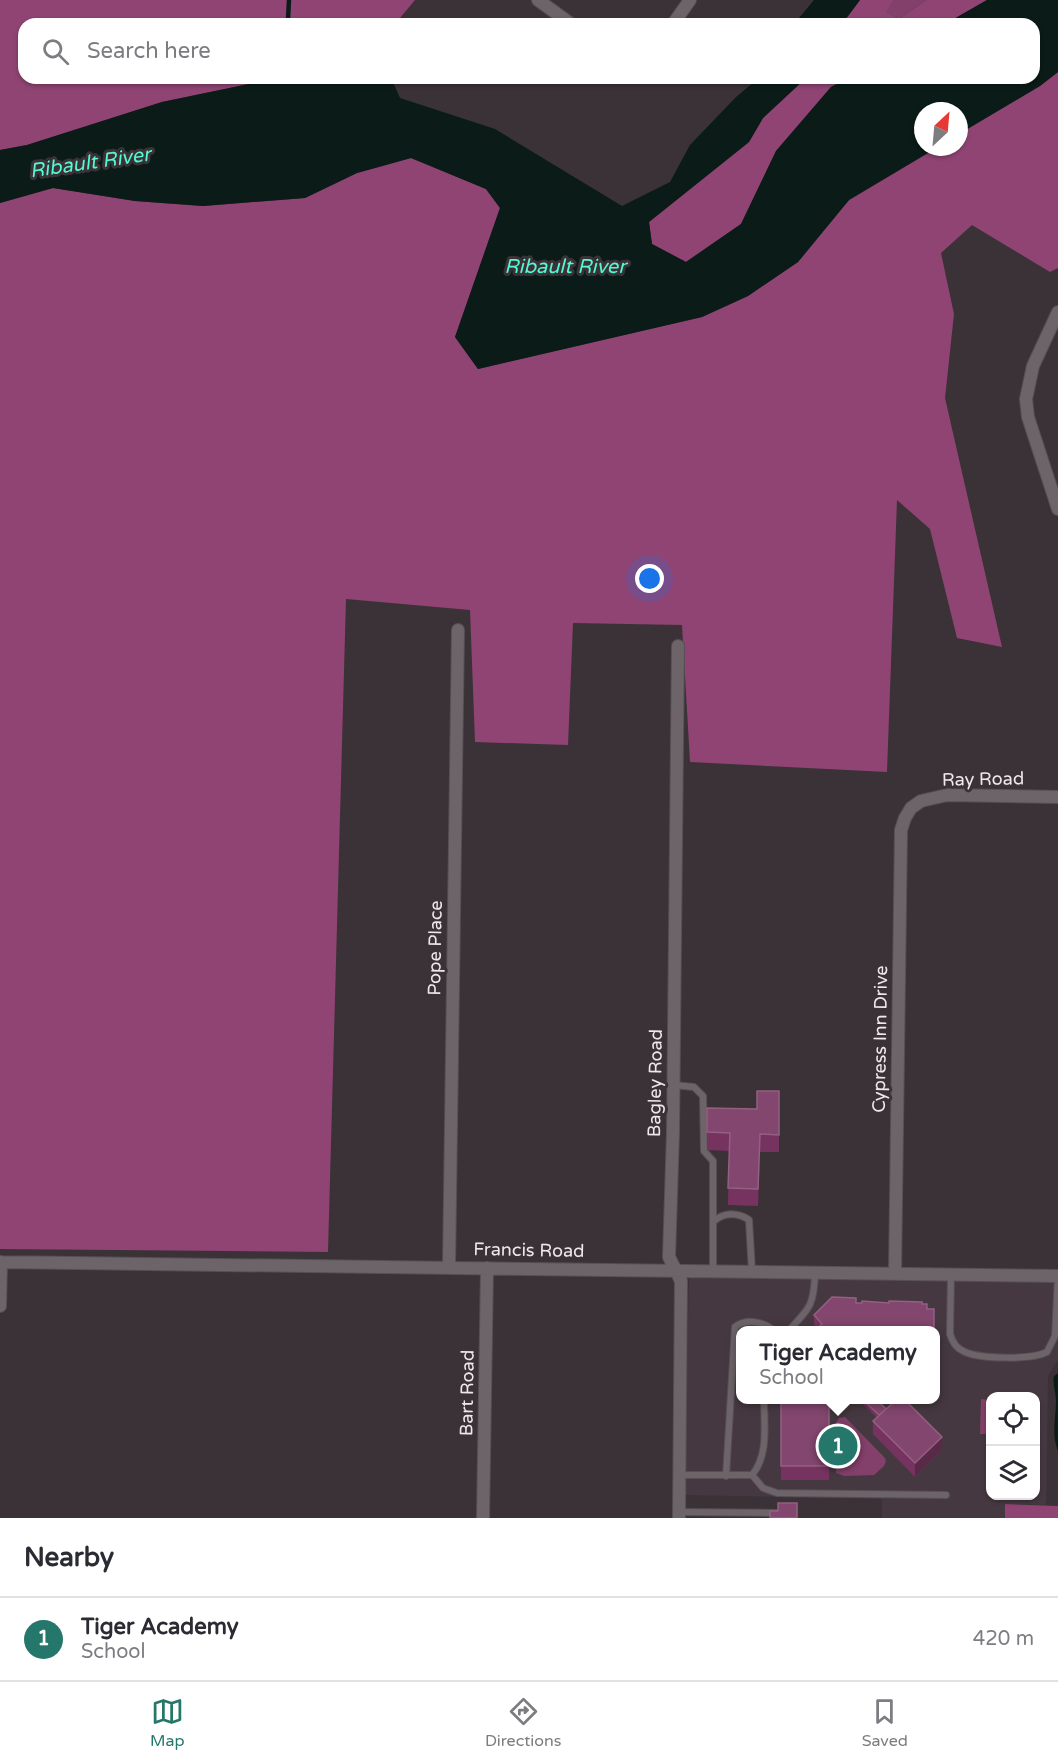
<!DOCTYPE html>
<html lang="en">
<head>
<meta charset="utf-8">
<style>
  :root { --surface:#fff; --page:#f2f2f3; --text:#2b2b33; --muted:#7c7c81; --line:#e1e1e2; --accent:#25776c }
  body { margin:0; font-family:"Varela Round",sans-serif; background:var(--page); color:var(--text) }
  .controls { position:absolute; right:18px; bottom:18px; display:grid; overflow:hidden; border-radius:12px; box-shadow:0 2px 4px #0004 }
  .controls button { width:54px; height:54px; display:grid; place-items:center; padding:0; border:0; border-bottom:2px solid var(--line); background:var(--surface); color:var(--text); font:30px sans-serif }
  .compass { position:absolute; left:914px; top:102px; width:54px; height:54px; border-radius:50%; background:var(--surface); box-shadow:0 2px 4px #0004; rotate:26deg }
  .you { position:absolute; left:650px; top:579px; width:21px; height:21px; margin:-15px; border:4px solid #fff; border-radius:50%; background:#1a73e8; box-shadow:0 0 0 9px #1a73e833 }
  .badge { display:grid; place-items:center; width:39px; height:39px; border-radius:50%; background:var(--accent); color:#fff; font-size:20px; font-weight:700 }
  .pin { position:absolute; translate:-50% -50%; border:3px solid #fff; box-shadow:0 2px 6px #0006 }
  .popup { position:absolute; left:736px; top:1326px; width:204px; height:78px; box-sizing:border-box; display:grid; place-content:center; border-radius:12px; background:var(--surface); filter:drop-shadow(0 2px 4px #0005); font-size:20px; white-space:nowrap; color:var(--muted) }
  .popup b { font-size:22px; color:var(--text) }
  .popup::after { content:''; position:absolute; left:50%; top:100%; margin-left:-12px; border:12px solid transparent; border-top-color:var(--surface) }
  .list { margin:0; padding:0; list-style:none }
  h2 { display:flex; justify-content:space-between; align-items:center; height:78px; margin:0; padding:0 24px; font-size:26px }
  h2 small { font-size:20px; font-weight:400; color:var(--muted) }
  .list li { display:grid; grid-template-columns:39px 1fr auto; gap:18px; align-items:center; box-sizing:border-box; height:84px; padding:0 24px; border-top:2px solid var(--line) }
  .list b { display:block; font-size:22px; white-space:nowrap }
  .list p { margin:0; font-size:20px; white-space:nowrap; color:var(--muted) }
  .list em { font-size:20px; font-style:normal; color:var(--muted) }
  .icon { flex:none; width:33px; height:33px; fill:none; stroke:currentColor; stroke-width:2; stroke-linecap:round; stroke-linejoin:round }
  .map { position:relative; flex:none; width:1058px; height:1518px; overflow:hidden }
  .search { position:absolute; background:var(--surface); box-shadow:0 2px 4px #0004; left:18px; right:18px; top:18px; height:66px; display:flex; align-items:center; gap:15px; box-sizing:border-box; padding:0 21px; border-radius:18px; color:var(--muted); font-size:22px }
  .sheet { height:162px; background:var(--surface) }
  nav { display:flex; justify-content:space-around; align-items:center; box-sizing:border-box; height:84px; border-top:2px solid var(--line); background:var(--surface); font-size:16px; color:var(--muted) }
  nav a { display:grid; justify-items:center; gap:3px }
  nav .on { color:var(--accent) }
  .map>svg:first-child { display:block }
  .built { fill:#463840; fill-rule:evenodd }
  .green { fill:#83406a }
  .forest { fill:#8f4473 }
  .water { fill:#0b1b17 }
  .lines { fill:none; stroke-linecap:round; stroke-linejoin:round }
  .stream { stroke:#0b1b17; stroke-width:4.5 }
  .service-casing { stroke:#564f53; stroke-width:8 }
  .minor-casing { stroke:#564f53; stroke-width:14 }
  .service { stroke:#6d6469; stroke-width:6 }
  .minor { stroke:#6d6469; stroke-width:12 }
  .wall { fill:#76335f }
  .shaded-wall { fill:#592a48 }
  .building { fill:#83466e; stroke:#936081; stroke-width:1.5 }
  .labels { text-anchor:middle; stroke-width:6; stroke-linejoin:round; paint-order:stroke }
  .street-label { font-size:18px; fill:#ede8eb; stroke:#3a3236 }
  .water-label { font-size:20px; font-style:italic; fill:#53f9d3; stroke:#3a3236 }
</style>
</head>
<body>
<div class="map">
<svg width="1058" height="1518" viewBox="0 0 1058 1518">
  <rect width="100%" height="100%" fill="#3a3236"/>
  <path class="built" d="M689,1277L1058,1282V1360L1048,1376L1046,1505L1006,1504L1005,1518H882V1499L684,1495ZM740,1330H936V1400H740ZM990,1396H1036V1496H990Z"/>
  <path class="green" d="M894,0H926L899,19L885,12Z
    M981,1399L990,1400V1434H980Z
    M845,1417L885,1458L886,1461L884,1466L874,1475L844,1476L836,1473L835,1424L839,1418Z"/>
  <path class="forest" d="M0,0H415L395,24H24V78H277L162,102L27,145L0,150Z
    M860,0H894L886,12L899,19L926,0H987L945,24H842Z
    M1058,72V268L1050,272L972,225L941,253L954,314L945,398L1002,647L957,638L930,529L897,500L887,772L690,762L682,625L573,623L568,745L475,742L470,610L346,599L328,1252L0,1249V203L53,188L135,201L203,206L305,198L357,173L411,158L486,189L500,208L455,337L478,369L702,317L748,296L798,262L849,200L938,147H959V134L1040,86Z
    M806,78H848L831,87L776,151L741,224L686,262L652,244L649,222L749,142L763,118Z
    M1005,1504L1058,1506V1518H1005Z"/>
  <path class="water" d="M814,0H860L842,24H794Z
    M987,0H1058V72L1040,86L959,134V111H923V147H938L849,200L798,262L748,296L702,317L478,369L455,337L500,208L486,189L411,158L357,173L305,198L203,206L135,201L53,188L0,203V150L27,145L162,102L277,78H390L392,80L400,98L495,129L622,206L670,182L690,145L736,97L759,78H806L763,118L749,142L649,222L652,244L686,262L741,224L776,151L831,87L848,78H1034V24H945Z
    M1058,1373V1451C1051,1434 1056,1418 1056,1401C1056,1392 1052,1384 1054,1376Z"/>
  <g class="lines">
    <path class="stream" d="M289,0L288,19L291,24"/>
    <g class="service-casing">
      <path id="service" d="M673,1085L694,1087L703,1096L704,1151L713,1161V1222
        M713,1271V1222C723,1212 738,1212 749,1220L752,1272
        M951,1275L950,1334C953,1343 956,1348 965,1352C981,1359 1032,1360 1047,1352L1055,1336L1058,1276
        M789,1330C810,1308 814,1305 815,1273
        M679,1475H752C769,1455 764,1424 764,1400
        M752,1475L763,1488L777,1493L946,1495
        M726,1476L735,1327C747,1318 763,1322 774,1330
        M679,1512L777,1513"/>
    </g>
    <g class="minor-casing">
      <path id="minor" d="M538,0L571,24
        M673,24L690,0
        M1058,312L1033,366L1026,399L1028,417L1058,509
        M678,646L673,1132L669,1257L681,1281L679,1518
        M0,1262L1058,1276
        M449,1267L458,630
        M895,1274L901,830L905,818L911,808L921,801L947,795L1058,797
        M0,1306L1,1262
        M483,1518L487,1268"/>
    </g>
    <use href="#service" class="service"/>
    <use href="#minor" class="minor"/>
  </g>
  <path class="wall" d="M757,1091H779V1152H760L758,1206L728,1205L729,1151L707,1150V1108L757,1109Z
    M922,1302L815,1330L814,1329V1315L856,1303H889Z
    M781,1400H829V1480H781Z
    M859,1400H877L886,1409L942,1450L915,1477L873,1434V1421L877,1418Z"/>
  <path class="shaded-wall" d="M760,1134V1152L758,1206V1189Z
    M942,1437V1450L915,1477V1463Z"/>
  <path class="building" d="M757,1091H779V1135L760,1134L758,1189L728,1188L730,1133L707,1132V1108L757,1109Z
    M832,1297L856,1298V1303H862V1301L889,1303V1301L922,1302V1304H927V1309H934V1330H815L822,1324L814,1315Z
    M781,1400H829V1466H781Z
    M863,1400H877L886,1409L879,1415Z
    M896,1400H905L942,1437L915,1463L873,1421Z
    M778,1503H797V1518H770V1511H778Z"/>
  <g class="labels">
    <g class="street-label">
      <text transform="translate(983 779) rotate(-1)" y="6">Ray Road</text>
      <text transform="translate(435 948) rotate(-89)" y="6">Pope Place</text>
      <text transform="translate(880 1039) rotate(-89)" y="6">Cypress Inn Drive</text>
      <text transform="translate(655 1083) rotate(-89)" y="6">Bagley Road</text>
      <text transform="translate(529 1250) rotate(1)" y="6">Francis Road</text>
      <text transform="translate(467 1393) rotate(-89)" y="6">Bart Road</text>
    </g>
    <g class="water-label">
      <text transform="translate(90 162) rotate(-8)" y="7">Ribault River</text>
      <text x="565" y="273">Ribault River</text>
    </g>
  </g>
</svg>
<div class="controls">
<button><svg class="icon" aria-label="locate" viewBox="0 0 24 24"><circle cx="12" cy="12" r="6"/><path d="M12 2v4M12 18v4M2 12h4M18 12h4"/></svg></button>
<button><svg class="icon" aria-label="layers" viewBox="0 0 24 24"><path d="M12 4l9 5-9 5-9-5zM3 14l9 5 9-5"/></svg></button>
</div>
<svg class="compass" viewBox="-18 -18 36 36"><path d="M0-13l5 13h-10z" fill="#e53935"/><path d="M0 13l5-13h-10z" fill="#7c7c81"/></svg>
<div class="you"></div>
<div class="pin badge" style="left:838px;top:1446px">1</div>
<div class="popup"><b>Tiger Academy</b>School</div>
<div class="search"><svg class="icon" aria-label="search" viewBox="0 0 24 24"><circle cx="10" cy="10" r="6"/><path d="M15 15l6 6"/></svg>Search here</div>
</div>
<section class="sheet">
<h2>Nearby<small></small></h2>
<ul class="list">
<li><span class="badge">1</span><div><b>Tiger Academy</b><p>School</p></div><em>420 m</em></li>
</ul>
</section>
<nav>
<a class="on"><svg class="icon" aria-label="map" viewBox="0 0 24 24"><path d="M3 6l6-2 6 2 6-2v14l-6 2-6-2-6 2zM9 4v14M15 6v14"/></svg>Map</a>
<a><svg class="icon" aria-label="directions" viewBox="0 0 24 24"><path d="M12 3l9 9-9 9-9-9zM9 14v-3h6M13 9l2 2-2 2"/></svg>Directions</a>
<a><svg class="icon" aria-label="saved" viewBox="0 0 24 24"><path d="M7 4h10v16l-5-4-5 4z"/></svg>Saved</a>
</nav>
</body>
</html>
